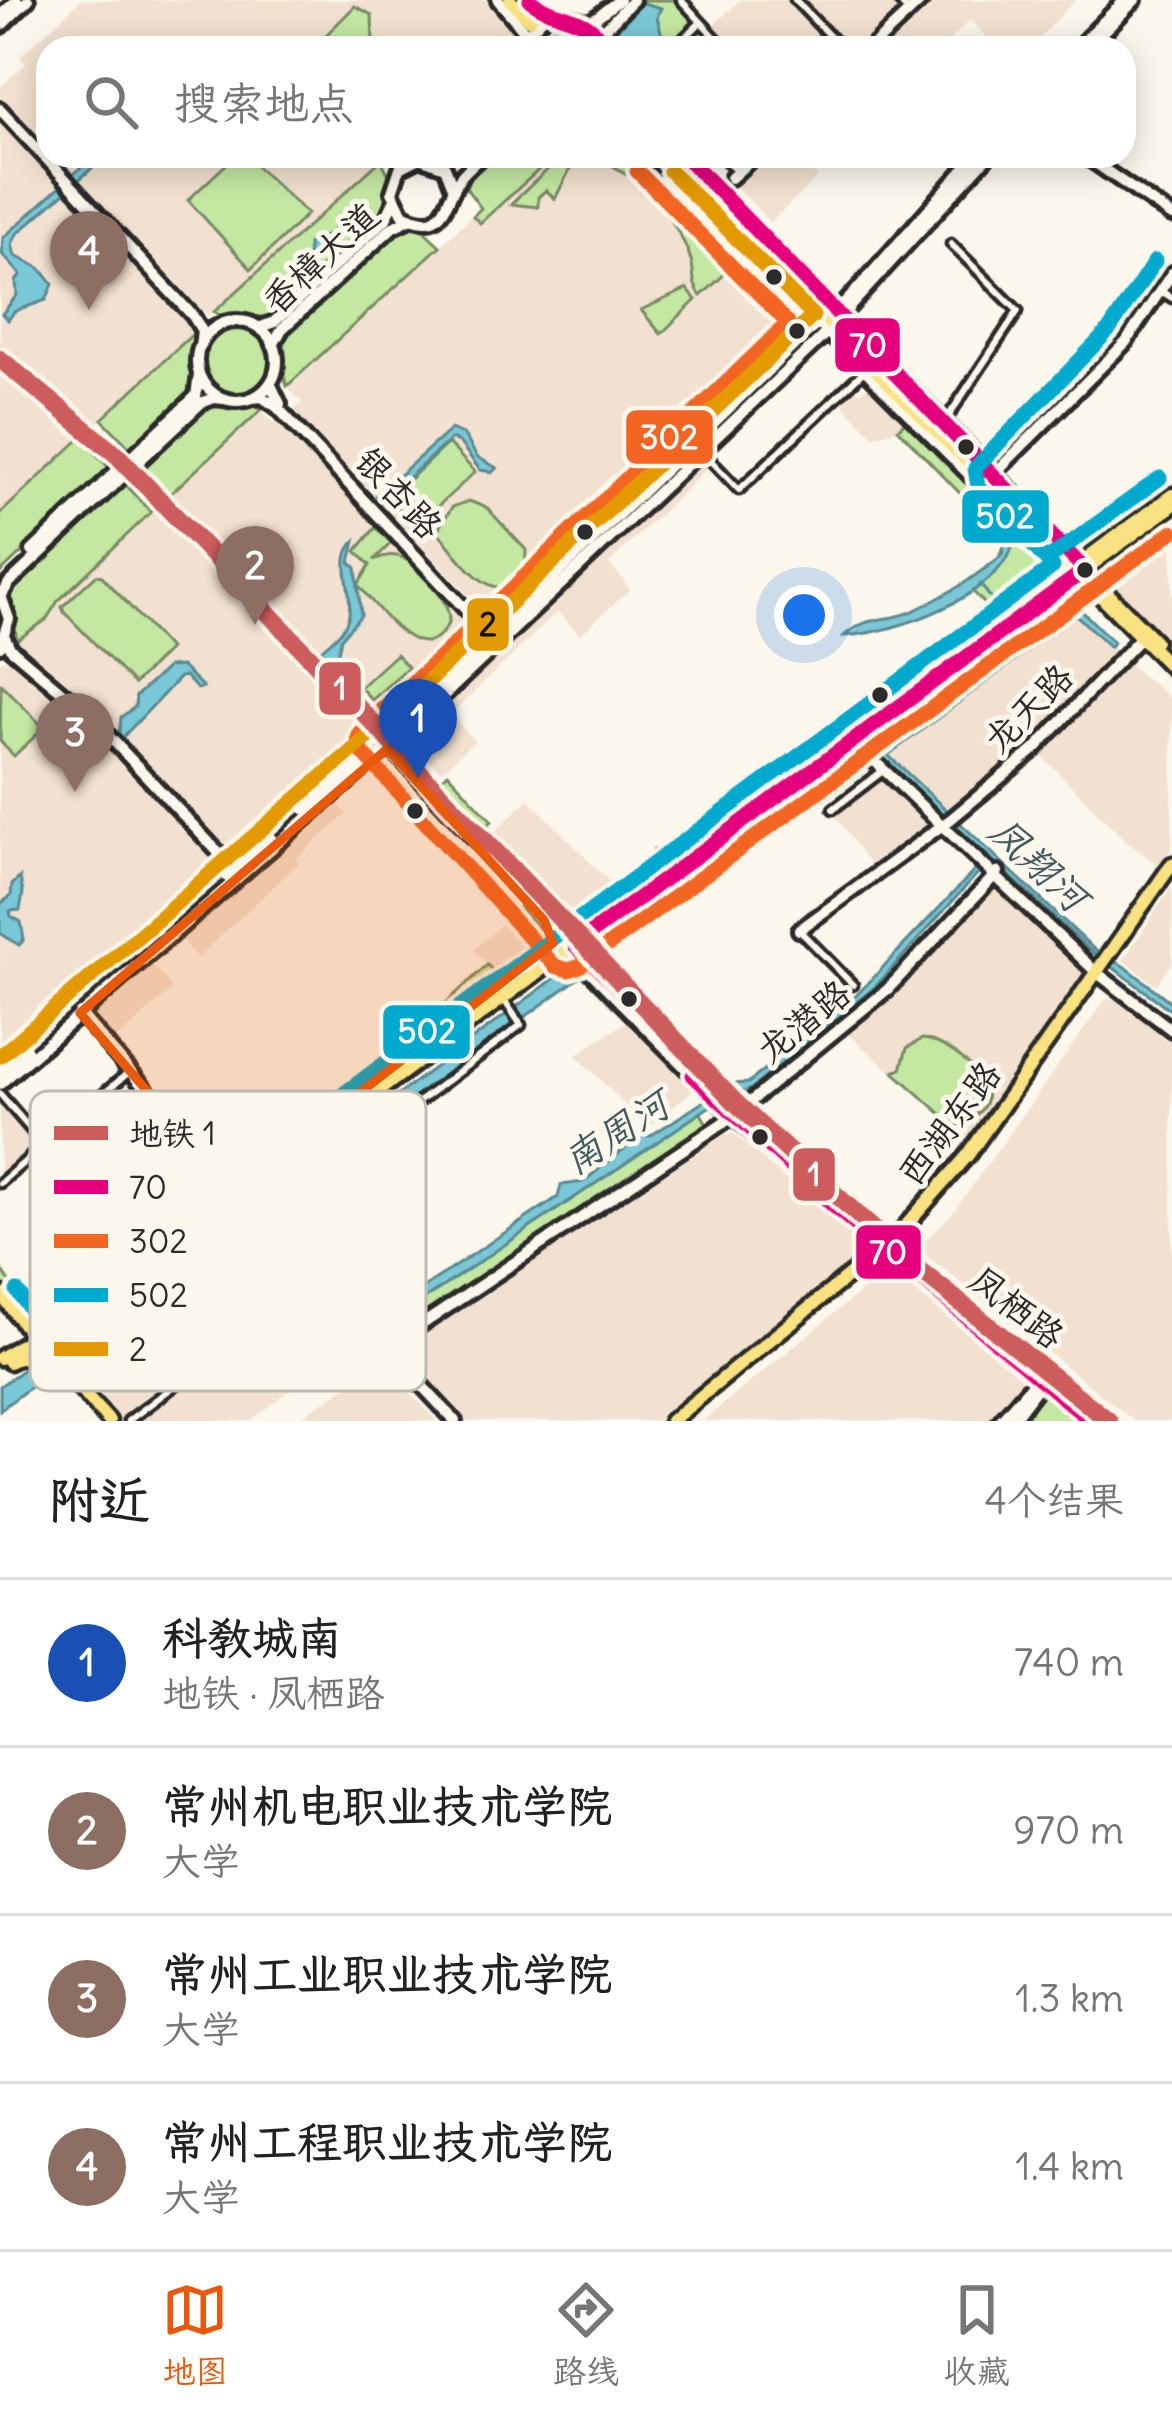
<!DOCTYPE html>
<html lang="zh">
<head>
<meta charset="utf-8">
<style>
  :root { --surface:#fff; --page:#f6f6f6; --text:#222; --muted:#767676; --line:#e0e0e0; --accent:#ea580c }
  body { margin:0; font-family:Delius,"LXGW WenKai TC",sans-serif; background:var(--page); color:var(--text) }
  .you { position:absolute; left:804px; top:615px; width:42px; height:42px; margin:-30px; border:9px solid #fff; border-radius:50%; background:#1a73e8; box-shadow:0 0 0 18px #1a73e833 }
  .badge { display:grid; place-items:center; width:78px; height:78px; border-radius:50%; background:var(--accent); color:#fff; font-size:39px; font-weight:700 }
  .pin { position:absolute; translate:-50% -99px; filter:drop-shadow(0 3px 6px #0008) }
  .pin::after { content:''; position:absolute; top:63px; width:42px; height:36px; background:inherit; clip-path:polygon(0 0,100% 0,50% 100%) }
  .list { margin:0; padding:0; list-style:none }
  h2 { display:flex; justify-content:space-between; align-items:center; height:156px; margin:0; padding:0 48px; font-size:51px }
  h2 small { font-size:39px; font-weight:400; color:var(--muted) }
  .list li { display:grid; grid-template-columns:78px 1fr auto; gap:36px; align-items:center; box-sizing:border-box; height:168px; padding:0 48px; border-top:3px solid var(--line) }
  .list b { display:block; font-size:45px; white-space:nowrap }
  .list p { margin:0; font-size:39px; white-space:nowrap; color:var(--muted) }
  .list em { font-size:39px; font-style:normal; color:var(--muted) }
  .icon { flex:none; width:66px; height:66px; fill:none; stroke:currentColor; stroke-width:2; stroke-linecap:round; stroke-linejoin:round }
  .map { position:relative; flex:none; width:1172px; height:1421px; overflow:hidden }
  .search { position:absolute; background:var(--surface); box-shadow:0 6px 30px #0003; left:36px; right:36px; top:36px; height:132px; display:flex; align-items:center; gap:30px; box-sizing:border-box; padding:0 42px; border-radius:36px; color:var(--muted); font-size:45px }
  .sheet { height:828px; background:var(--surface) }
  nav { display:flex; justify-content:space-around; align-items:center; box-sizing:border-box; height:168px; border-top:3px solid var(--line); background:var(--surface); font-size:33px; color:var(--muted) }
  nav a { display:grid; justify-items:center; gap:6px }
  nav .on { color:var(--accent) }
  .map>svg:first-child { display:block }
  .built { fill:#f2e1d0 }
  .green { fill:#c4e8a2; stroke:#788a66; stroke-width:3 }
  .water { fill:#7ac8d7; stroke:#5a8992; stroke-width:3 }
  .lines { fill:none; stroke-linecap:round; stroke-linejoin:round }
  .stream { stroke:#5a8992; stroke-width:3 }
  .primary-tunnel { stroke:#d1cec5; stroke-width:12; stroke-dasharray:12 6; stroke-linecap:butt }
  .street-casing { stroke:#2b2b2b; stroke-width:15 }
  .secondary-casing { stroke:#2b2b2b; stroke-width:20 }
  .primary-casing { stroke:#2b2b2b; stroke-width:21 }
  .street { stroke:#fbf7ec; stroke-width:6 }
  .secondary { stroke:#fbf7ec; stroke-width:10 }
  .primary { stroke:#f8e281; stroke-width:12 }
  .bus-1-casing { stroke:#fbf7ec; stroke-width:24 }
  .bus-2-casing { stroke:#fbf7ec; stroke-width:24 }
  .bus-3-casing { stroke:#fbf7ec; stroke-width:24 }
  .bus-4-casing { stroke:#fbf7ec; stroke-width:24 }
  .bus-1 { stroke:#e5007d; stroke-width:15 }
  .bus-2 { stroke:#f26522; stroke-width:15 }
  .bus-3 { stroke:#00a9ce; stroke-width:15 }
  .bus-4 { stroke:#e39a04; stroke-width:15 }
  .metro-1-casing { stroke:#fbf7ec; stroke-width:27 }
  .metro-1 { stroke:#cd5c5c; stroke-width:18 }
  .marked { fill:#e8590c; fill-opacity:0.2; stroke:#e8590c; stroke-width:9; stroke-linejoin:round }
  .bus-dot { fill:#2b2b2b; stroke:#fbf7ec; stroke-width:4.5 }
  .labels { text-anchor:middle; stroke-width:10; stroke-linejoin:round; paint-order:stroke }
  .street-label { font-size:36px; fill:#2b2b2b; stroke:#fbf7ec }
  .water-label { font-size:39px; font-style:italic; fill:#435a5f; stroke:#fbf7ec }
  .key { fill:#fbf7ec; stroke:#bdbab2; stroke-width:3 }
  .key-label { font-size:33px; fill:#2b2b2b }
  .line-badge { stroke:#fbf7ec; stroke-width:4.5 }
  .badge-label { font-size:33px; text-anchor:middle; font-weight:bold; fill:#fff }
  .pale-badge-label { font-size:33px; text-anchor:middle; font-weight:bold; fill:#111 }
</style>
</head>
<body>
<div class="map">
<svg width="1172" height="1421" viewBox="0 0 1172 1421">
  <rect width="100%" height="100%" fill="#fbf7ec"/>
  <filter id="ink" filterUnits="userSpaceOnUse"><feTurbulence type="fractalNoise" baseFrequency=".00833" numOctaves="2"/><feDisplacementMap in="SourceGraphic" scale="24" xChannelSelector="R" yChannelSelector="G"/><feConvolveMatrix kernelMatrix="1 2 1 2 8 2 1 2 1" color-interpolation-filters="sRGB"/></filter>
  <g filter="url(#ink)">
    <path class="built" d="M81,0H491L522,31L504,48H48V147L0,96V87L26,64L20,56Z
      M740,0H792L838,48H715L724,39L712,27Z
      M804,0H896L903,12L865,48H850Z
      M929,0H1075L1030,48H997L970,20L941,48H895L889,37Z
      M0,119L197,330L0,514Z
      M56,156H385L208,316Z
      M538,156H644L743,257L800,331L681,444L670,436L652,453L658,465L498,619L488,616L294,411L302,403L287,386Z
      M760,156H799L818,177L770,223L732,182Z
      M871,383L907,420L898,429L873,436L838,399L853,385L860,393Z
      M261,410L275,424L281,419L475,630L476,640L236,856L76,690L17,640L46,620L57,601Z
      M702,455L711,465L609,563L630,589L580,635L557,612L451,714L474,741L441,772L410,740L452,692Z
      M1172,547V646L1117,588Z
      M1076,614L1118,654L1035,741L948,813L888,754Z
      M5,660L13,661L88,726L218,865L219,872L0,1061V661Z
      M1124,660L1172,700V847L1159,866L1126,841L1038,752Z
      M881,776L933,823L873,869L833,812Z
      M334,799L347,814L296,859L299,863L197,958L180,938Z
      M529,799L621,894L580,924H565L488,842L489,837Z
      M1000,887L1087,971L970,1141L847,1033L991,889Z
      M1172,887V963L1156,985L1123,960Z
      M513,913L539,941V948L498,977L474,950Z
      M151,963L173,989L113,1042L94,1021V1014Z
      M1120,998L1172,1039V1421H1134L925,1254L924,1242L955,1210L1105,1000Z
      M627,1021L696,1088L648,1128L576,1055Z
      M0,1099L40,1144L0,1178Z
      M726,1134H734L859,1244L861,1255L658,1421H466L403,1354L404,1348Z
      M356,1147L378,1169L340,1197L419,1282L324,1365L317,1358L290,1375L296,1385L250,1421H119L68,1366L270,1223Z
      M891,1272L1021,1378L1022,1384L993,1421H703L882,1274Z
      M376,1367L386,1368L437,1421H295Z"/>
    <path class="green" d="M641,0H677L719,45L616,48L613,26Z
      M355,6L372,15L373,45L313,48Z
      M235,156H246L307,214L251,269L188,200Z
      M492,156H554L480,223L473,216L481,208L466,188L472,174Z
      M562,156L575,159L555,199L546,190L538,197V207L511,204Z
      M594,156H644L743,257L701,296C691,284 695,273 691,260C676,215 636,175 594,156Z
      M381,160L390,177L386,212L273,317L222,316L214,312Z
      M407,224L423,230L440,246L287,386L284,376L285,332L399,226Z
      M687,289L696,300L661,334L641,310Z
      M201 361a36 36 0 1 1 72 0a36 36 0 1 1-72 0Z
      M197,330L193,365L196,387L130,448L102,419Z
      M213,403L255,405L261,410L168,496L144,465Z
      M907,420L1051,566L1047,580L997,617L965,583L999,558L1005,540L898,429Z
      M81,438L110,469L0,573V514Z
      M448,443L475,472L423,520L410,506L402,513L389,499Z
      M122,485L127,486L151,512L58,601L46,620L17,640L9,592Z
      M469,501L487,508L526,550L525,572C495,616 458,555 437,531L452,507Z
      M376,527L391,543L374,560C383,556 393,553 403,558C422,567 450,601 449,622C423,675 380,609 358,585L370,565L356,551Z
      M96,575L102,576L169,649L134,684L64,612L62,607Z
      M396,654L408,667L372,700L360,687Z
      M1,684L44,728L14,756L0,741Z
      M448,773L492,821L479,832L435,785Z
      M668,848L675,856L621,894L614,887L654,849Z
      M519,907L545,934V948L447,1025L435,1013L487,965L499,976L539,948V940L513,913Z
      M430,1018L440,1030L234,1181L226,1172L246,1159L252,1164L371,1075Z
      M922,1039C945,1040 996,1078 985,1104C979,1118 963,1119 956,1127L894,1072L901,1069L907,1048Z
      M700,1112L709,1127L384,1345L373,1331Z
      M0,1267L23,1303L32,1297L44,1303L62,1289L72,1300L44,1323L29,1307L20,1311L0,1283Z
      M1043,1390H1046L1084,1421H1019Z"/>
    <path class="water" d="M643,3L661,8L657,17L663,39L654,48H620L614,32Z
      M94,156H106L17,234L12,244L15,256L40,268L53,284L46,300L15,311L8,320L2,314L17,295L16,281L21,275L2,254L3,238Z
      M364,200L369,211L322,247L314,261L308,260V244L332,233L348,207Z
      M451,429L464,435L477,457L497,468L492,472L480,470L460,443L451,439L382,501L376,496Z
      M1172,525V540L1081,610L1113,642L1110,647L1076,615L888,755L1095,950L1127,968L1172,1003V1011L1092,952L882,758L387,1117L0,1410V1386L136,1289L1074,593Z
      M1007,526L1014,543C995,598 899,632 844,636C868,614 886,623 913,611C944,596 977,578 1002,555Z
      M355,541L350,562L356,568L361,615L341,638L336,662L330,668L320,667L314,661V656C324,647 337,638 344,627C361,599 332,562 355,541Z
      M181,666L203,687L197,689L185,676L180,677L122,738L119,734L121,717L135,707L136,696L168,667Z
      M976,869L979,872L875,987L750,1090L738,1093L734,1090L417,1304L373,1331L367,1329L369,1324L558,1197L561,1185L583,1182L641,1135L650,1136L731,1084L748,1083L853,999Z
      M20,877L23,893L20,910L10,911L11,916L21,922L24,940L19,945L0,933V904L11,896L12,885Z"/>
    <g class="lines">
      <path class="stream" d="M980,584L1001,611"/>
      <path class="primary-tunnel" d="M538,14L570,48
        M531,21L558,48"/>
      <g class="street-casing">
        <path id="street" d="M681,0L725,48
          M795,0L841,48
          M898,0L909,12
          M674,48L701,22
          M722,156L736,171
          M1161,291L1172,298
          M946,420L1018,311L951,244
          M700,449L739,490L865,370
          M833,809L884,770
          M799,930L853,985
          M0,1094L44,1145
          M0,1183L129,1072
          M261,1220L521,1025L504,1000
          M171,1235L143,1199L142,1189L192,1147
          M128,1421L317,1278"/>
      </g>
      <g class="secondary-casing">
        <path id="secondary" d="M498,0L527,34
          M533,2C559,27 584,1 607,48
          M0,16L17,0
          M589,23L619,0
          M0,27L28,0
          M600,34L633,0
          M524,48L527,34L548,13
          M871,48L922,0
          M1077,48L1125,0
          M1088,48L1135,0
          M0,109L193,316L202,331L200,347
          M424,156L400,168L392,192L403,214C445,236 444,202 460,178C466,170 475,163 482,156
          M652,156L1053,559L1058,568L1055,580
          M685,156L1026,505
          M1085,156L1172,216
          M420,158L445,167L454,190
          M731,178L755,156
          M197 361a40 40 0 1 1 80 0a40 40 0 1 1-80 0Z
          M259,328L274,322L386,219L394,201
          M273,345L282,329L393,227L410,219
          M270,383L280,404
          M252,398L262,397L277,407L481,626L483,642
          M992,476L1126,342L1172,273
          M32,551L196,396L199,375
          M2,595L9,583L201,403L214,398L224,399
          M5,637L10,648L89,715L235,870
          M0,646L9,619L0,593
          M858,725L863,750L1096,972L1172,1030
          M387,744L565,936L740,1110L925,1273L1111,1421
          M304,809L453,675L809,331L845,303L976,156
          M227,877L271,837
          M799,930L951,819L1034,750L1140,638
          M566,947L733,1116L888,1253L1091,1421
          M80,1013L233,1191L297,1255L353,1320L394,1356L455,1421
          M0,1073L27,1050
          M0,1084L398,739L821,338L988,156
          M384,1350L733,1116L888,989L998,872
          M1000,1421L1040,1375
          M1012,1421L1044,1379"/>
      </g>
      <g class="primary-casing">
        <path id="primary" d="M510,0L530,20
          M524,0L538,14
          M663,156L1172,668
          M675,156L841,327
          M1017,502L1155,641
          M863,732L1172,506
          M548,918L566,930L580,928
          M165,1250L596,929
          M0,1293L36,1341L109,1421
          M0,1358L41,1332L1172,495
          M9,1362C29,1351 38,1359 55,1373
          M671,1421L896,1237L968,1155L1172,864"/>
      </g>
      <use href="#street" class="street"/>
      <use href="#secondary" class="secondary"/>
      <use href="#primary" class="primary"/>
      <g class="bus-1-casing">
        <path id="bus-1" d="M530,0C560,23 584,10 607,48
          M685,156L1085,570L575,945L719,1089
          M693,1075L838,1210L1091,1421"/>
      </g>
      <g class="bus-2-casing">
        <path id="bus-2" d="M637,171L788,323L439,659L364,725L358,738L363,753L555,966L569,970L580,966L1172,532"/>
      </g>
      <g class="bus-3-casing">
        <path id="bus-3" d="M1048,559L1160,478
          M17,1291L35,1316L219,1186L1053,567L978,487L975,468L1110,329L1155,261"/>
      </g>
      <g class="bus-4-casing">
        <path id="bus-4" d="M0,1056L384,723L813,316L670,171"/>
      </g>
      <use href="#bus-1" class="bus-1"/>
      <use href="#bus-2" class="bus-2"/>
      <use href="#bus-3" class="bus-3"/>
      <use href="#bus-4" class="bus-4"/>
      <g class="metro-1-casing">
        <path id="metro-1" d="M0,359L117,455L736,1103L908,1261L1109,1421"/>
      </g>
      <use href="#metro-1" class="metro-1"/>
    </g>
  </g>
  <path class="marked" d="M387,749L544,920L553,943L233,1191L80,1013Z"/>
  <g class="bus-dot">
    <circle cx="774" cy="277" r="10"/>
    <circle cx="797" cy="331" r="10"/>
    <circle cx="966" cy="447" r="10"/>
    <circle cx="585" cy="532" r="10"/>
    <circle cx="1085" cy="570" r="10"/>
    <circle cx="880" cy="695" r="10"/>
    <circle cx="415" cy="811" r="10"/>
    <circle cx="629" cy="999" r="10"/>
    <circle cx="760" cy="1137" r="10"/>
  </g>
  <g class="labels">
    <g class="street-label">
      <text transform="translate(320 258) rotate(-43)" y="13">香樟大道</text>
      <text transform="translate(399 493) rotate(47)" y="13">银杏路</text>
      <text transform="translate(1028 708) rotate(-45)" y="13">龙天路</text>
      <text transform="translate(803 1021) rotate(-39)" y="13">龙潜路</text>
      <text transform="translate(949 1123) rotate(-53)" y="13">西湖东路</text>
      <text transform="translate(1017 1307) rotate(38)" y="13">凤栖路</text>
    </g>
    <g class="water-label">
      <text transform="translate(1039 864) rotate(43)" y="14">凤翔河</text>
      <text transform="translate(616 1132) rotate(-33)" y="14">南周河</text>
    </g>
  </g>
  <rect x="30" y="1091" width="396" height="300" rx="18" class="key"/>
  <rect x="54" y="1126" width="54" height="14" fill="#cd5c5c"/>
  <rect x="54" y="1180" width="54" height="14" fill="#e5007d"/>
  <rect x="54" y="1234" width="54" height="14" fill="#f26522"/>
  <rect x="54" y="1288" width="54" height="14" fill="#00a9ce"/>
  <rect x="54" y="1342" width="54" height="14" fill="#e39a04"/>
  <g class="key-label">
    <text x="129" y="1145">地铁 1</text>
    <text x="129" y="1199">70</text>
    <text x="129" y="1253">302</text>
    <text x="129" y="1307">502</text>
    <text x="129" y="1361">2</text>
  </g>
  <g class="line-badge">
    <rect x="833" y="316" width="69" height="58" rx="12" fill="#e5007d"/>
    <rect x="624" y="408" width="91" height="58" rx="12" fill="#f26522"/>
    <rect x="960" y="488" width="91" height="57" rx="12" fill="#00a9ce"/>
    <rect x="465" y="596" width="46" height="57" rx="12" fill="#e39a04"/>
    <rect x="317" y="660" width="46" height="57" rx="12" fill="#cd5c5c"/>
    <rect x="381" y="1003" width="91" height="58" rx="12" fill="#00a9ce"/>
    <rect x="791" y="1146" width="46" height="57" rx="12" fill="#cd5c5c"/>
    <rect x="854" y="1223" width="69" height="58" rx="12" fill="#e5007d"/>
  </g>
  <g class="badge-label">
    <text x="868" y="357">70</text>
    <text x="669" y="449">302</text>
    <text x="1005" y="528">502</text>
    <text x="340" y="700">1</text>
    <text x="427" y="1043">502</text>
    <text x="814" y="1186">1</text>
    <text x="888" y="1264">70</text>
  </g>
  <g class="pale-badge-label">
    <text x="488" y="636">2</text>
  </g>
</svg>
<div class="you"></div>
<div class="pin badge" style="left:418px;top:778px;background:#1a4fb4">1</div>
<div class="pin badge" style="left:255px;top:625px;background:#8d6e63">2</div>
<div class="pin badge" style="left:75px;top:792px;background:#8d6e63">3</div>
<div class="pin badge" style="left:89px;top:310px;background:#8d6e63">4</div>
<div class="search"><svg class="icon" aria-label="search" viewBox="0 0 24 24"><circle cx="10" cy="10" r="6"/><path d="M15 15l6 6"/></svg>搜索地点</div>
</div>
<section class="sheet">
<h2>附近<small>4个结果</small></h2>
<ul class="list">
<li><span class="badge" style="background:#1a4fb4">1</span><div><b>科教城南</b><p>地铁 · 凤栖路</p></div><em>740 m</em></li>
<li><span class="badge" style="background:#8d6e63">2</span><div><b>常州机电职业技术学院</b><p>大学</p></div><em>970 m</em></li>
<li><span class="badge" style="background:#8d6e63">3</span><div><b>常州工业职业技术学院</b><p>大学</p></div><em>1.3 km</em></li>
<li><span class="badge" style="background:#8d6e63">4</span><div><b>常州工程职业技术学院</b><p>大学</p></div><em>1.4 km</em></li>
</ul>
</section>
<nav>
<a class="on"><svg class="icon" aria-label="map" viewBox="0 0 24 24"><path d="M3 6l6-2 6 2 6-2v14l-6 2-6-2-6 2zM9 4v14M15 6v14"/></svg>地图</a>
<a><svg class="icon" aria-label="directions" viewBox="0 0 24 24"><path d="M12 3l9 9-9 9-9-9zM9 14v-3h6M13 9l2 2-2 2"/></svg>路线</a>
<a><svg class="icon" aria-label="saved" viewBox="0 0 24 24"><path d="M7 4h10v16l-5-4-5 4z"/></svg>收藏</a>
</nav>
</body>
</html>
